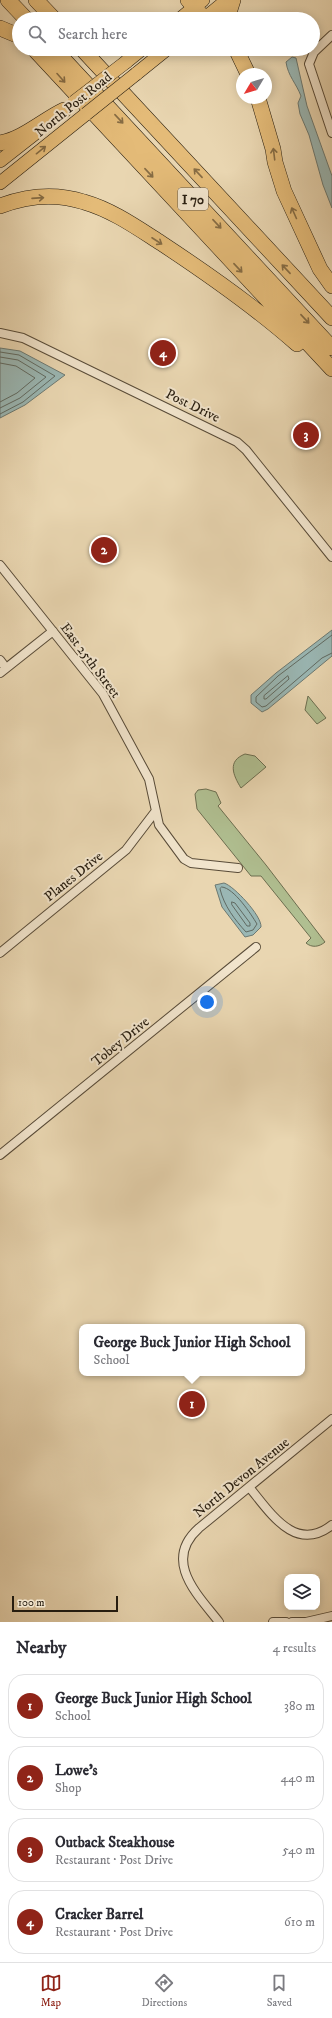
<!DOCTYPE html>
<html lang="en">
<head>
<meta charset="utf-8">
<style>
  :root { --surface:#fff; --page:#f7f7f7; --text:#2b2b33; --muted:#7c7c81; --line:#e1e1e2; --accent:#8f2418 }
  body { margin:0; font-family:"IM FELL DW Pica",serif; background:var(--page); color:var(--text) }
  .controls { position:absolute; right:12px; bottom:12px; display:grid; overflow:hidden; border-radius:8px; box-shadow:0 2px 10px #0003 }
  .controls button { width:36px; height:36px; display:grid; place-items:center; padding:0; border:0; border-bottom:1px solid var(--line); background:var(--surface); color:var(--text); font:20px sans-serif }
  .compass { position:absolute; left:236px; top:68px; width:36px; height:36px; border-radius:50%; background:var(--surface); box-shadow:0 2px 10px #0003; rotate:232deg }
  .scale { position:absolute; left:12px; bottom:10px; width:106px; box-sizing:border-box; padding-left:4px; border:2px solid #271d0f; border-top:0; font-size:11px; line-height:14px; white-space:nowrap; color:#271d0f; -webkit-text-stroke:3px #f1e4cc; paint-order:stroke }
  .you { position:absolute; left:207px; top:1002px; width:14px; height:14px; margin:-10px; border:3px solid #fff; border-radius:50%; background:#1a73e8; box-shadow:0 0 0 6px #1a73e833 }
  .badge { display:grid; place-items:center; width:26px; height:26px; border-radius:50%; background:var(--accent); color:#fff; font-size:13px; font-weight:700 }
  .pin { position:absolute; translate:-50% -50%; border:2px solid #fff; box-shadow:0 1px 4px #0006 }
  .popup { position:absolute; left:79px; top:1324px; width:226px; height:52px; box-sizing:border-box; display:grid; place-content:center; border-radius:8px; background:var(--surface); filter:drop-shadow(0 1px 3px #0005); font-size:13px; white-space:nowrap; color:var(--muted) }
  .popup b { font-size:15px; color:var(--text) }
  .popup::after { content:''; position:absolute; left:50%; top:100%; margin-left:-8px; border:8px solid transparent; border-top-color:var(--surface) }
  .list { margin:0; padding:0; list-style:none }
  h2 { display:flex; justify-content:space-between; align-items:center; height:52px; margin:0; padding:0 16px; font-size:17px }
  h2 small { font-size:13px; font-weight:400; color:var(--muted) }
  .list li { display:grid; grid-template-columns:26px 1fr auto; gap:12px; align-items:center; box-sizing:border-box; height:64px; margin:0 8px 8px; padding:0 8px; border:1px solid var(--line); border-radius:16px }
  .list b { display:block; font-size:15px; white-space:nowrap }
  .list p { margin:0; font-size:13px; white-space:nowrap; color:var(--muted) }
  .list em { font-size:13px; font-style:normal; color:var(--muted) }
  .icon { flex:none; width:22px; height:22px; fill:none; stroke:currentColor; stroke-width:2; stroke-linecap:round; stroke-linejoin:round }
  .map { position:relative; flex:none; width:332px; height:1622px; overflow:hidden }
  .search { position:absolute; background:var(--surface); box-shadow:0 2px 10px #0003; left:12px; right:12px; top:12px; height:44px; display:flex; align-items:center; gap:10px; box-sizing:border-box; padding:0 14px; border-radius:22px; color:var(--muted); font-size:15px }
  .sheet { height:340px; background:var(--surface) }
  nav { display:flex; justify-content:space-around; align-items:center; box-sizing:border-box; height:56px; border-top:1px solid var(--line); background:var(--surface); font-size:11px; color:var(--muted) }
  nav a { display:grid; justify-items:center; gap:2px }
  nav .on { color:var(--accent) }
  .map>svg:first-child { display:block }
  .green { fill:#b0bf91; stroke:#6c6e50 }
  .water { fill:#9ab7b4; stroke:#6c7972 }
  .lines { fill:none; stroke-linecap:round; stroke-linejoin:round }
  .shore { stroke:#606a62; stroke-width:1 }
  .minor-casing { stroke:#584b38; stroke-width:10 }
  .primary-casing { stroke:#271d0f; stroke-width:14 }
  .motorway-casing { stroke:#271d0f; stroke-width:16 }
  .minor { stroke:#f1e4cc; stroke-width:8 }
  .primary { stroke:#e4bb78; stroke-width:13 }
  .motorway { stroke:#e4bb78; stroke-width:15 }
  .primary-bridge-casing { stroke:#271d0f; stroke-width:14; stroke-linecap:butt }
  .primary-bridge { stroke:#e4bb78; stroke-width:13 }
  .oneway { stroke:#866c44 }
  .labels { text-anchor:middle; stroke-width:4; stroke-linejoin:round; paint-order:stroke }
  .shield { fill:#f1e4cc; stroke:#645948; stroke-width:1 }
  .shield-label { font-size:13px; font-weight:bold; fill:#271d0f }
  .street-label { font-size:14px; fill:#271d0f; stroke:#f1e4cc }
</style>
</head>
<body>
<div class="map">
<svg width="332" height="1622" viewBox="0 0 332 1622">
  <rect width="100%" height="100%" fill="#e9d6b1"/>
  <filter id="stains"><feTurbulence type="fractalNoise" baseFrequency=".005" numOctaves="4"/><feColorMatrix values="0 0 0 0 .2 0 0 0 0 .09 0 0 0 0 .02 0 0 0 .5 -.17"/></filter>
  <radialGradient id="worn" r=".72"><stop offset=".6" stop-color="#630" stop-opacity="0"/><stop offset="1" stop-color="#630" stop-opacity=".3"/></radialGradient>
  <path class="green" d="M308,696L326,718L317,724L305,710Z
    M245,754L255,756L266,767L241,788C233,775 227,761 245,754Z
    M206,789L216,792L221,803L218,806L266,865L325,942C319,947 312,948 306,943L311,938L261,876H251L197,809L195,794L198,790Z"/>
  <path class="water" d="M292,57L296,58L307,106L332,176V208L323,185L309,135L300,114L298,103L301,96C296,83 288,76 286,62Z
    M0,348L20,351L65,375L25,405L0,418Z
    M332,630V656L268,709L262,712L251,703V695L276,673Z
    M224,883C234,886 262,916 261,927L253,935L245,937L222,907L215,885Z"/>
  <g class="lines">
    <path class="shore" d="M0,352L19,355L55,376L23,402L0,414
      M0,357L18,360L46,377L20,398L0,408
      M0,363L16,366L35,378L17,393L0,402
      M332,635L278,676L256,697V702L262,707L266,706L322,658L332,653
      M288,676L289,679L266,699H264V696Z
      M222,887C234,888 251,914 257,924L253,930L246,932C235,920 224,906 220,889Z
      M232,902L235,903L250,923V926H247L232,905Z"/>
    <g class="minor-casing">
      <path id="minor" d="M332,35L314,52L309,64L332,133
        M0,333L23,338L237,442L246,450L332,557
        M0,565L103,694L149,779L159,825L184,859L191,863L238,868
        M0,660L6,668
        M0,673L53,631
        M0,953L126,850L155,812
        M0,1155L256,947
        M249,1487C270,1512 295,1554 332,1525
        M219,1622C198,1595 162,1561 199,1528L332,1419
        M273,1622H286
        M292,1622H306L332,1616"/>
    </g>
    <g class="primary-casing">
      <path id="primary" d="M180,19L203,0
        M204,19L227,0
        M126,62L142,49
        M136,74L167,49
        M0,161L37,132
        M0,183L86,114"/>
    </g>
    <g class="motorway-casing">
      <path id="motorway" d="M8,0L26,19
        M36,0L54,19
        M188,0L205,19
        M227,19L233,0
        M0,28L19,36
        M34,49L332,369
        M54,49L332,348
        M82,49L332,318
        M236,49L248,74
        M258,98L273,149L275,162L284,191L320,269L332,286
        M0,143C23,139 43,120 64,110
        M0,206C26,196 56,193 84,202C112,210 136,227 161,243C208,274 254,306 297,344"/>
    </g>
    <use href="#minor" class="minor"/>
    <use href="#primary" class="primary"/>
    <use href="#motorway" class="motorway"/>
    <g class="primary-bridge-casing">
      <path id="primary-bridge" d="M74,102L126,62
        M86,114L136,74"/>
    </g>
    <use href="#primary-bridge" class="primary-bridge"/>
  </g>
  <defs><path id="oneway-shaft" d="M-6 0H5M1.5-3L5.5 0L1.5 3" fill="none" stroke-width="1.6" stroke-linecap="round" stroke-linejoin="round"/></defs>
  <g class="oneway">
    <use href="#oneway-shaft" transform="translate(61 78) rotate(48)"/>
    <use href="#oneway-shaft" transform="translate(119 119) rotate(47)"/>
    <use href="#oneway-shaft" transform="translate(41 150) rotate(-39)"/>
    <use href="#oneway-shaft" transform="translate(274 154) rotate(-97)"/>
    <use href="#oneway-shaft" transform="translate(149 173) rotate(47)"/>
    <use href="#oneway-shaft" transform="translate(198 173) rotate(-133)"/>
    <use href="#oneway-shaft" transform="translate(38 198) rotate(-4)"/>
    <use href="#oneway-shaft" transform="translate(294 213) rotate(-114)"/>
    <use href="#oneway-shaft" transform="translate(217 224) rotate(47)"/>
    <use href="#oneway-shaft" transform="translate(157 241) rotate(33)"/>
    <use href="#oneway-shaft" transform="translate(238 268) rotate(47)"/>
    <use href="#oneway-shaft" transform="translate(286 269) rotate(-133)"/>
    <use href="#oneway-shaft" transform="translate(305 319) rotate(47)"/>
  </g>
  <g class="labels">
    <rect class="shield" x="178" y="188" width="30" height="22" rx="3"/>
    <g class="shield-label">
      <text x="193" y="204">I 70</text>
    </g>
    <g class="street-label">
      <text transform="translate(73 104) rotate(-39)" y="5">North Post Road</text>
      <text transform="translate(193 405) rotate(26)" y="5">Post Drive</text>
      <text transform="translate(91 660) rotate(53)" y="5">East 25th Street</text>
      <text transform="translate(73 876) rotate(-39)" y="5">Planes Drive</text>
      <text transform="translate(120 1041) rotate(-39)" y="5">Tobey Drive</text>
      <text transform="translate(241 1477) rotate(-39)" y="5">North Devon Avenue</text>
    </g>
  </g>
  <rect width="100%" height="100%" filter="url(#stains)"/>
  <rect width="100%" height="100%" fill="url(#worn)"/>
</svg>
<div class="controls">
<button><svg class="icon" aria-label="layers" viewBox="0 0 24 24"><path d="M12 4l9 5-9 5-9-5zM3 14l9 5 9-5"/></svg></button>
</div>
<svg class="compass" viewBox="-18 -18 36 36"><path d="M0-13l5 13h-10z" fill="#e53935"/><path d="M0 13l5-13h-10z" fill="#7c7c81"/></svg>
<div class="scale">100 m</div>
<div class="you"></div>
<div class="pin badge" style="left:192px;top:1404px">1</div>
<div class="popup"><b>George Buck Junior High School</b>School</div>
<div class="pin badge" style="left:104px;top:550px">2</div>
<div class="pin badge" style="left:306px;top:435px">3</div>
<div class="pin badge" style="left:163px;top:353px">4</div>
<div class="search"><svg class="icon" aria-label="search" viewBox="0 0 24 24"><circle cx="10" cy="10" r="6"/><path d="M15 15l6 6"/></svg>Search here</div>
</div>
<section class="sheet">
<h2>Nearby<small>4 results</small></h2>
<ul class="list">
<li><span class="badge">1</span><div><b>George Buck Junior High School</b><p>School</p></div><em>380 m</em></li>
<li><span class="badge">2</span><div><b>Lowe's</b><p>Shop</p></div><em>440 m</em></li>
<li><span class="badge">3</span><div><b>Outback Steakhouse</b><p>Restaurant · Post Drive</p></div><em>540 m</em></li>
<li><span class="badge">4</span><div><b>Cracker Barrel</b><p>Restaurant · Post Drive</p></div><em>610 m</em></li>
</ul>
</section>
<nav>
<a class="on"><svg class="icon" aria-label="map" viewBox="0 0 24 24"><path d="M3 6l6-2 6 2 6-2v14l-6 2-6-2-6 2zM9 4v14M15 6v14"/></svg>Map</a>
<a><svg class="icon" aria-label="directions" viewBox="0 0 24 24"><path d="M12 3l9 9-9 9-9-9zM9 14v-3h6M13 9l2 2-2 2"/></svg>Directions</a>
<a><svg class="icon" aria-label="saved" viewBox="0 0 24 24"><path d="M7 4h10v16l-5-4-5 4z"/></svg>Saved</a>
</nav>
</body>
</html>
